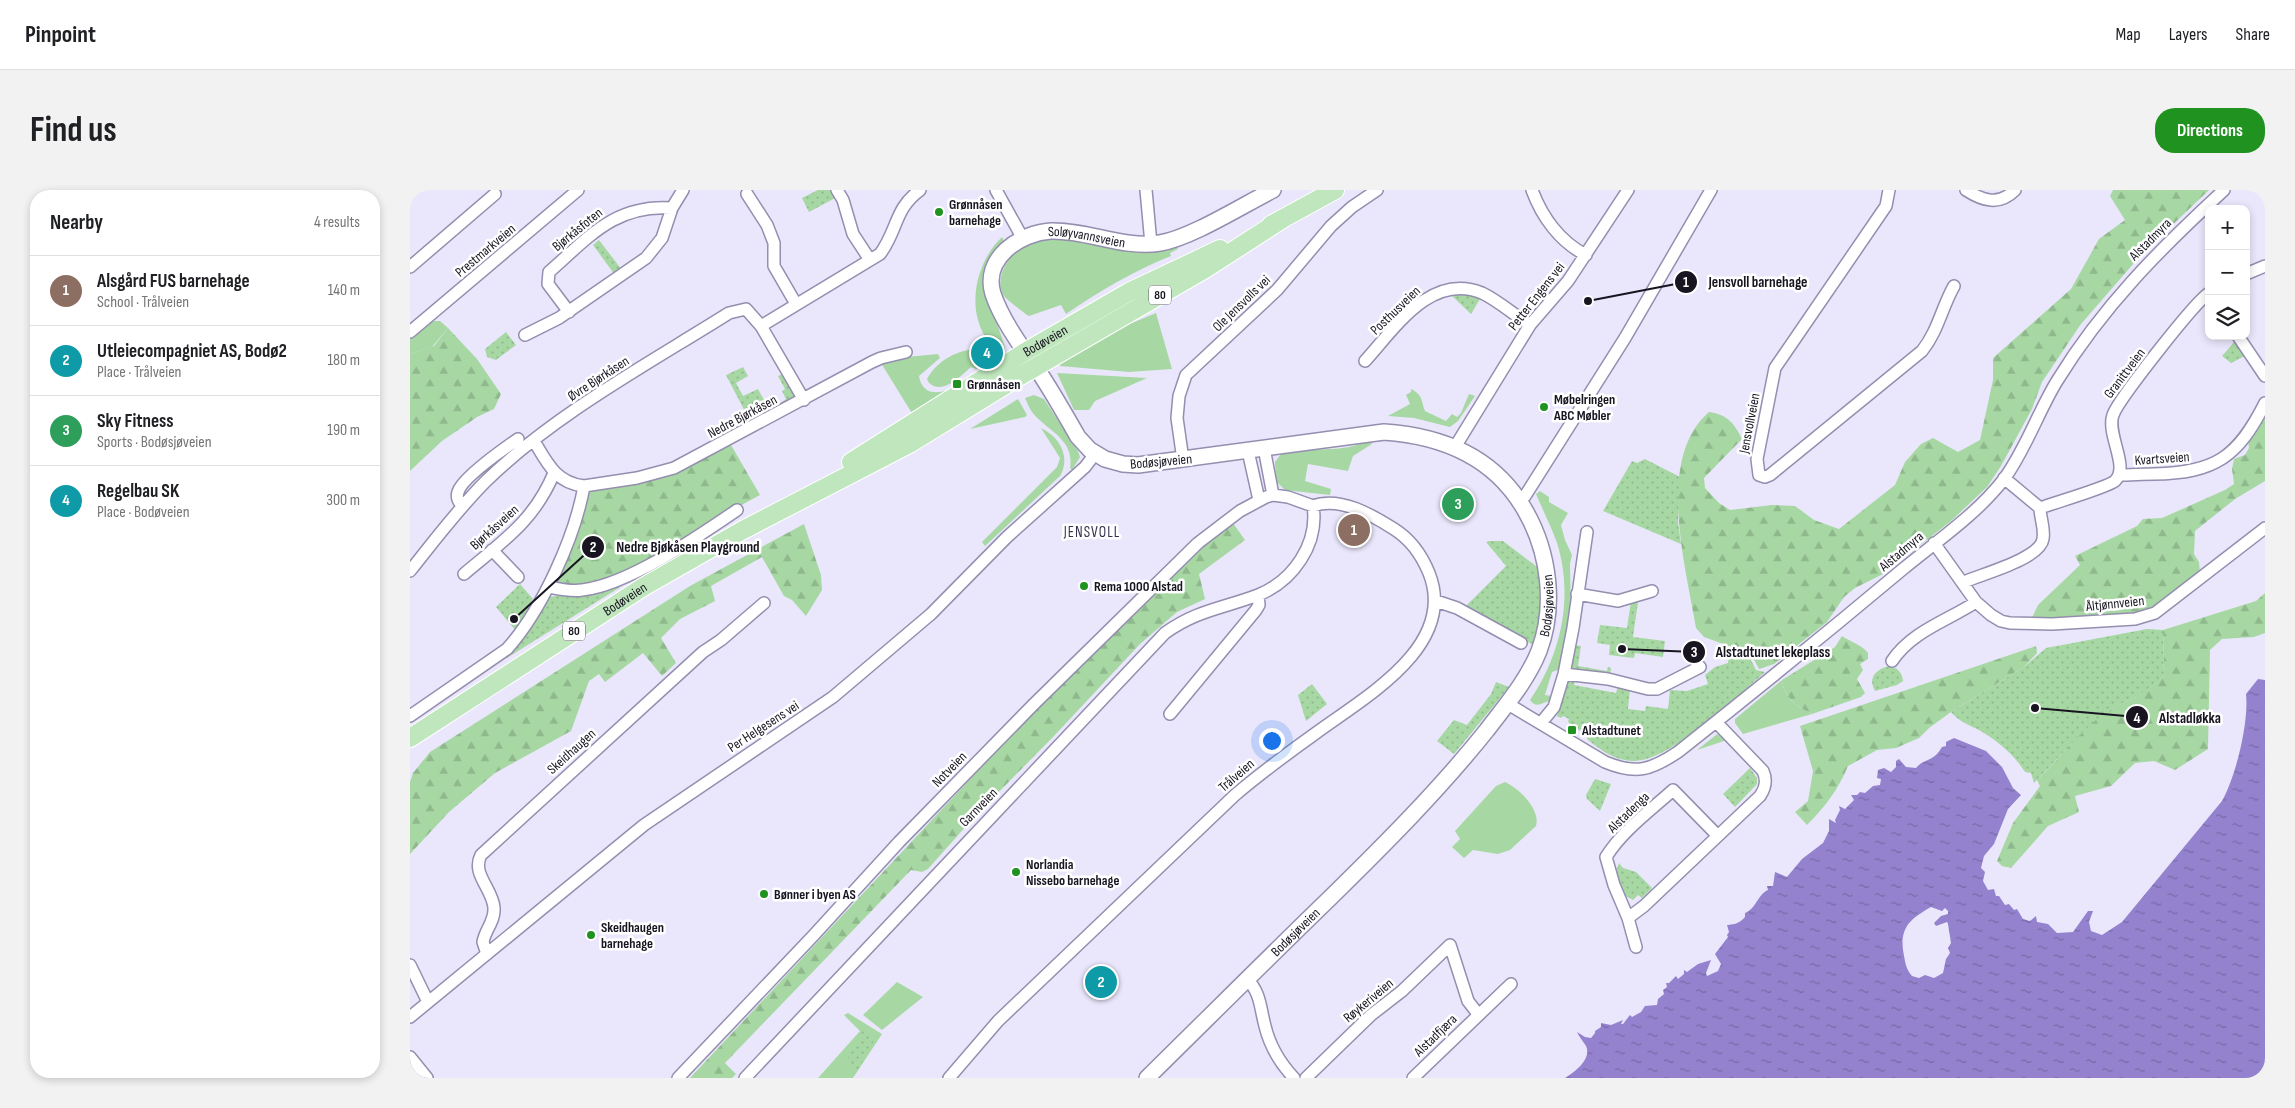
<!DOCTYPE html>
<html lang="en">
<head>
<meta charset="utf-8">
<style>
  :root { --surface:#fff; --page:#f2f2f2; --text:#202124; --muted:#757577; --line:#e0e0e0; --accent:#1f921f }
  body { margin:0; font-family:"Sofia Sans Condensed",sans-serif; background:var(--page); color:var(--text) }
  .controls { position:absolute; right:15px; top:15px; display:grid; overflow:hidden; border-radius:10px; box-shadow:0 2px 8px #0003 }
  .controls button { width:45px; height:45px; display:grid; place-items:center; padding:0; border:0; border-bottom:1px solid var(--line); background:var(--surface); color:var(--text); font:25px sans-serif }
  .you { position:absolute; left:861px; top:550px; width:18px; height:18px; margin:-12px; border:4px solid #fff; border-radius:50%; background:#1a73e8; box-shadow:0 0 0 8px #1a73e833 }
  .badge { display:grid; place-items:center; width:32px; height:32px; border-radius:50%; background:var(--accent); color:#fff; font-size:16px; font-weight:700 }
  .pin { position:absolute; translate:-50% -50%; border:2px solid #fff; box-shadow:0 1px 5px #0006 }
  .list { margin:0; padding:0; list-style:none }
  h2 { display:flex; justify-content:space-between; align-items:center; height:65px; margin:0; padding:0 20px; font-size:21px }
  h2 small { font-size:16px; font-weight:400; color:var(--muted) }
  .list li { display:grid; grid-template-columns:32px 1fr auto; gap:15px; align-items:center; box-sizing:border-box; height:70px; padding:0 20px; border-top:1px solid var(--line) }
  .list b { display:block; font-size:19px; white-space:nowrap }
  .list p { margin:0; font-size:16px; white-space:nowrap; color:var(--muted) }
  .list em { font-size:16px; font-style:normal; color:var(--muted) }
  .icon { flex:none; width:28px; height:28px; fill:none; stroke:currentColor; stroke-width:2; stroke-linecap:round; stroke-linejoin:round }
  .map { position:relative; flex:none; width:1855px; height:888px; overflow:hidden; border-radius:20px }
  header { display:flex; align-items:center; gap:30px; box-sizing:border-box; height:70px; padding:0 25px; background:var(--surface); border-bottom:1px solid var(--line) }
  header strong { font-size:24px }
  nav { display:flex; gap:28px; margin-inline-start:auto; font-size:18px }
  .intro { display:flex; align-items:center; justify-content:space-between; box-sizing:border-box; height:120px; padding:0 30px }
  h1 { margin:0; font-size:35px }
  .button { padding:12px 22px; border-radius:20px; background:var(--accent); color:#fff; font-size:18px; font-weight:700 }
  main { display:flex; gap:30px; padding:0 30px }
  aside { flex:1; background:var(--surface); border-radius:20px; box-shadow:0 2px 8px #0003 }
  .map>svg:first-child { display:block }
  .grass { fill:#a7d8a3 }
  .forest { fill:url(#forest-firs) }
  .park { fill:url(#park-dots) }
  .water { fill:url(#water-ripples); fill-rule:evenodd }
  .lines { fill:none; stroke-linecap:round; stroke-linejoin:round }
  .street-casing { stroke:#948eaf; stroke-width:14 }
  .secondary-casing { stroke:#948eaf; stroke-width:18 }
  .primary-casing { stroke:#fff; stroke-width:20 }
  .street { stroke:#fff; stroke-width:11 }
  .secondary { stroke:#fff; stroke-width:15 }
  .primary { stroke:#bfe6bc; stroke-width:18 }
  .poi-dot { fill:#1f921f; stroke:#fff; stroke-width:2 }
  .labels { text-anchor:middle; stroke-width:5; stroke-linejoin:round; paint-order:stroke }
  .shield { fill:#fff; stroke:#5d5b64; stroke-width:1 }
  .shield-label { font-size:12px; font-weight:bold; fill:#181521 }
  .poi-label { font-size:14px; font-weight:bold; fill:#181521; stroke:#fff; text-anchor:start }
  .street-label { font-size:14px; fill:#181521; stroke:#fff }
  .neighbourhood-label { font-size:15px; letter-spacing:1px; fill:#38324e; stroke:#fff }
  .leader { fill:none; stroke:#181521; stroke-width:2 }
  .callout-dot { fill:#181521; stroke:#fff; stroke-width:2 }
  .mark-label { font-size:15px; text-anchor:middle; font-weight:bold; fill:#fff }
  .callout-label { font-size:15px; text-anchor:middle; font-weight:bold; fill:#181521; stroke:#fff; stroke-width:5; stroke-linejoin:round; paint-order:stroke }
</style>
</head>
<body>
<header>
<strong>Pinpoint</strong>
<nav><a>Map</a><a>Layers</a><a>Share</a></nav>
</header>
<div class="intro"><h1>Find us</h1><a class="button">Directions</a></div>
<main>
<aside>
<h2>Nearby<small>4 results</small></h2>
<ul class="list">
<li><span class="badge" style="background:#8d6e63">1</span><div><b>Alsgård FUS barnehage</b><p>School · Trålveien</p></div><em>140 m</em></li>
<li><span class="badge" style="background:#0f9aa8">2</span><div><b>Utleiecompagniet AS, Bodø2</b><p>Place · Trålveien</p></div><em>180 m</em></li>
<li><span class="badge" style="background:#2e9e5b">3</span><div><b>Sky Fitness</b><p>Sports · Bodøsjøveien</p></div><em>190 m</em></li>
<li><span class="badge" style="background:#0f9aa8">4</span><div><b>Regelbau SK</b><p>Place · Bodøveien</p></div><em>300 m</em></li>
</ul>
</aside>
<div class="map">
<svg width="1855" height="888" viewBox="0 0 1855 888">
  <defs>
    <pattern id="forest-firs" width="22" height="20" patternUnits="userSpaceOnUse" patternTransform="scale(1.25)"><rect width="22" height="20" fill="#a7d8a3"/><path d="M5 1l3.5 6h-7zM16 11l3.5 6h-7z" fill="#8fb88c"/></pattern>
    <pattern id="park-dots" width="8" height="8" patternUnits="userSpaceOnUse" patternTransform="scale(1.25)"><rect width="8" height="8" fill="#a7d8a3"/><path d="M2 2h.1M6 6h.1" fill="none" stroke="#8fb88c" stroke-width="1.8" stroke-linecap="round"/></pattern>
    <pattern id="water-ripples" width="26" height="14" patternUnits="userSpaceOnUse" patternTransform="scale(1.25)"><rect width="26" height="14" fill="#9482ce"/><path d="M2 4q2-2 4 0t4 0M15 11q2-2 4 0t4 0" fill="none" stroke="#7869a7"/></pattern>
  </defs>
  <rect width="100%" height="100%" fill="#eae7fc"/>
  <path class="grass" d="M592,47L594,51C552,92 585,115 595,158L587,169C580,156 570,141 567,126C561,98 572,66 592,47Z
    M640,48L766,54L768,59L760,63L761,66C723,81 690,101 656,124L651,115L619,126C615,124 596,109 594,106C589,100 590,90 592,83C600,60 618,52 640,48Z
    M746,123L762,179L719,182L650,176L651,171L703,141Z
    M22,131H30L38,138L22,157L0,164V149Z
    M563,159H575L583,170L566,179L561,177C550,187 532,205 519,193L517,189C527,171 544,162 563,159Z
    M528,164L530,168L509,186C512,205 528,205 541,198L530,209L503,225L471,173L496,167Z
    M647,183L737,188L685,211L679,220H664Z
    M1001,199C1013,205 1011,210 1015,221L1036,231L1042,224L1047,227L1051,223L1059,204L1065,206L1048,231L1040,237L1004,228L978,226L1000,214L996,205L1001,202Z
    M624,205L634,209L668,261L670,267L662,280L660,278C665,249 637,241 622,222C619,218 617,212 615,208Z
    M608,209L617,225L615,227L560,239Z
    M631,238C650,247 661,267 650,286L575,356L572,352L647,277L650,268Z
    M959,250L962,254L943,266L938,281L898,274L895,291L921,299L920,305L875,300L866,291L865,272L871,264C898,255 932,265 959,250Z
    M1130,301L1139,307V312L1158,323L1151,335L1155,350L1162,365L1160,374L1161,422L1151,479L1142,482L1135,505L1142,506L1141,511C1133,511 1127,520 1120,510C1151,465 1164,407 1147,353C1141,336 1133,321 1126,304Z
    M1372,490C1374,508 1386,516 1402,524L1333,544L1325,533V529Z
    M1307,544L1317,550L1287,560L1306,545Z
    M1095,592C1109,598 1131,620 1126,636L1100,660L1088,664L1063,660L1054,668L1042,657L1050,649L1045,641L1086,596Z
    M487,792L513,807L472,840L453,825Z
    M438,823L472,844L443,888H408L450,841L434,825Z"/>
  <path class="forest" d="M1703,0H1799L1731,65L1671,134L1632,192L1622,219L1591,276L1577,297L1541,331L1473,384L1445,398L1434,407L1417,432L1364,474L1349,479L1341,464L1294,447L1286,438C1276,377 1245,268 1299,222C1318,225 1324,233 1332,249L1294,288L1295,298L1309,313L1320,320L1362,315L1385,316L1404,330L1429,339L1485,295L1495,272L1511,254L1523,248L1548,262L1570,250L1583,190V168L1661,99L1689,49L1715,30L1700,6Z
    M38,138L67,169L91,204L84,219L67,227L32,251L0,281V164L24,156Z
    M1855,224V291L1825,309L1785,341L1784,364L1789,372L1790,384L1748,419L1729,425L1621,430L1628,415L1670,375L1665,366L1727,336L1733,329L1752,328L1815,300L1824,294L1822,279L1824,269L1835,265L1839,258L1838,250Z
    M321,255L350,305C298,332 234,384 178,395C167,398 154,394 143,392L176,301L264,283Z
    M823,333L835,350L789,384L795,409L767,422L730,454L644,546L565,626L518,679L512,682L501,680L315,873L326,884L322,888H280L594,553L787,361Z
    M394,334L411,385L412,400L396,426L382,410L374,406L352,367L301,396L305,411L270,429L251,448L266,473L252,486L233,463L195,492L189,484L179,491L161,541L85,583L39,622L0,664V592L3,583L20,562L280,396Z
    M1855,403V443L1844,447L1812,449L1800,460L1798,559L1765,580L1744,571L1725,573L1701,596L1665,606L1669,622L1638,636L1601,678L1592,676L1587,671L1603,633L1630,596L1627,590C1647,571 1665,547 1686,529C1706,514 1739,503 1754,486L1753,440L1846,411Z
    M1432,446C1441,452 1452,455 1458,463V469L1450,474L1453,480L1447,489L1455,503L1451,507L1402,524C1386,516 1374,508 1372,490L1425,457Z
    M1626,456L1627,463L1614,477L1541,522L1519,538L1509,548L1486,558L1467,560L1438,576C1428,600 1415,617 1397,635L1385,622L1398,611L1403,581L1390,536Z"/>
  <path class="park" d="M408,0H424L427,7L399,22L392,8Z
    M189,50L212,80L205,85L183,55Z
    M1040,104H1056L1070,109L1061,124Z
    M96,142L106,155L86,170L77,167L75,159Z
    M1825,151L1837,165L1821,173L1812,166Z
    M333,177L338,186L326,193L333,206L348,199L361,223L341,233L316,185Z
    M373,184L386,207L366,220L365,217L376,209L372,201L375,199L368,186Z
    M1235,269L1270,287L1268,332L1271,354L1193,321L1222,271L1227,273Z
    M1079,351H1093L1130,379L1132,431L1125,456L1054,418L1096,376L1076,352Z
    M110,394L123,409L106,441L86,417Z
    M212,396L95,469L139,407Z
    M1221,411L1228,412L1223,447L1255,451L1253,467L1225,463L1224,468L1199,465L1200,455L1187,453L1190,435L1217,438Z
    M1737,439L1753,440L1754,486C1739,504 1706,513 1686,530C1665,548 1644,573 1624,593L1621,583L1615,582C1605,566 1590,553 1574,543C1563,536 1550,533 1541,522L1614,477L1636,458Z
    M1164,455L1171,456L1168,476L1197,481L1198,477L1201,478L1200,487L1165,482L1161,476Z
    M1320,458L1339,466L1346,480L1355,482C1327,506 1259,573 1222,571C1204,570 1192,561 1178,550L1176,545L1158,532L1159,529L1153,526L1151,528L1147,526L1156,494L1161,489L1165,491L1164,495L1206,503L1208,496L1220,498L1218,519L1235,521L1236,516L1258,519L1260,500L1277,501L1298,494L1295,485L1305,477L1318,473Z
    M1481,476C1489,479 1492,483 1493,491L1487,495L1465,501C1457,487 1467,478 1481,476Z
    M1086,492L1099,497L1044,564L1027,551L1044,530L1057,535L1081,504Z
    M902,494L917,514L896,531L888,505Z
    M1340,578L1347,588V594L1325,617L1313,604Z
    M1185,589L1201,594L1190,621L1177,609L1176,605Z
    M1209,673L1213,678L1226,682L1242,698L1232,708L1228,705L1223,710L1216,706L1206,682Z
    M453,840L466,847L448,880L435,873Z"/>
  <path class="water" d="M1848,489L1855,490V888H1155C1165,882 1182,869 1176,856C1173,851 1169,847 1167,842L1175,847L1181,848L1185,843V841L1191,837V833L1201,835L1213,830L1211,834H1213L1220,825L1222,827L1231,822L1235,816L1247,815L1248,809L1254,804L1253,800L1257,797L1256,793H1259L1266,786L1268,789L1274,784V780L1277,782L1288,774L1301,770L1296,783L1297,786L1308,781L1311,774L1305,764L1318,747L1317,745L1319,742L1317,735C1325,734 1329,734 1335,727V723C1346,719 1348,704 1358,700L1357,696H1363L1365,682L1377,687L1392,669L1413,653L1419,641V629L1426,633L1425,630L1430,620L1429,616L1435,619L1444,610L1441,605H1447L1450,602L1455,603L1463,596L1470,595L1471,589L1467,588L1468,580L1474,578L1481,582L1486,577V571L1489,569L1496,577L1506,578C1514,568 1524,572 1532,557L1536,556V552L1544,548L1576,561L1592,577L1603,598L1611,605L1598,619L1584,654L1574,666L1571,678L1575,682L1573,691L1578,700L1584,699L1586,706H1589L1595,715L1599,714L1604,720L1607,719L1613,729L1620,731L1626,726L1627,732L1638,734L1647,743L1663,742L1678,721H1683L1679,732L1681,741L1692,745L1712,732L1812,611C1826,586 1839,532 1836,504ZM1521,717L1532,721L1535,718L1538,721V724L1531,726L1524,733L1526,736L1537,732L1538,734L1541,753L1538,758L1540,763L1536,769L1533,783L1524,788L1515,785L1509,788L1502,786C1495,778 1495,770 1493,760C1490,736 1502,728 1521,717Z"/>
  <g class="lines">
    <g class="street-casing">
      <path id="street" d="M427,0L433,10L443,44L460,70
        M586,0L612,47
        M736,0L741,54
        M1122,0C1132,27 1150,52 1176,65
        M1479,0L1476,16L1365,178L1347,269L1349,285L1355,287L1360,285L1512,161C1528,141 1532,117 1544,96
        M1556,0C1573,11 1589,16 1605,0
        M337,4L357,35L364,53V76L386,114
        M0,77L85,4
        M1836,84L1855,76
        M159,122L138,94L139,82C179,47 205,14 262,18
        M351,136L394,210
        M0,142L168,0
        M115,145L149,128L236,68L252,48L262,18L273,0
        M1828,146L1855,186
        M955,171C985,138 1021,82 1072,103C1089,111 1104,125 1120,135
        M1045,257L1120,135L1158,91L1218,0
        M854,258L863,305
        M838,261L849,310
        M773,270L767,228L769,206L776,185L867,100L921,36L942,17L967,0
        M1709,285C1721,285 1732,284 1744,284C1805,283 1828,267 1855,213
        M1594,288L1630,318C1643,313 1696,298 1705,291C1720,277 1696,244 1703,225C1708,210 1784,113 1799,103
        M174,296L227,288L264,278L462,172L471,168L496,162
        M1110,310L1115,306L1215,148L1301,0
        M52,316C49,312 46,308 48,302C52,288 95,258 108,249
        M1524,353L1566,412L1581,425L1591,431L1600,433L1642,434L1725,429L1745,423L1855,338
        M82,360L108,387
        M0,381C24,351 48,319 76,291C145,224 238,174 319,123L336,119L351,136L470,64C488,40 484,19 510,0
        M54,384C93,351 124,331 144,283
        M1554,392C1572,384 1630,369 1633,349C1635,338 1630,328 1630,318
        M138,397C149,399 161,402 172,400C218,395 289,346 327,320
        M1167,404L1208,411L1242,401
        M1026,411L1047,418L1111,453
        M1482,471C1502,441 1537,431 1566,412
        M1154,484L1198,489L1238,499H1247L1290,477
        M1098,514L1195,572C1226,585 1241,580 1268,562C1344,502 1419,441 1493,379C1527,351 1567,324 1594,289C1616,259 1628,222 1647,191C1693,116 1750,59 1814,0
        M760,524L846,420L849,415L848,405
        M0,526L97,459C132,420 165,347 174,296C146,293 137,273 124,251
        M1306,532L1353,581C1357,590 1356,597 1350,606L1234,716L1218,728L1204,695L1196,667C1212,641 1241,620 1263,600L1307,645
        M1131,533L1144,517L1154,484L1163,438L1177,342
        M1218,728L1226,757
        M77,764L73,752C75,740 85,731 84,718C83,699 61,684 71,665L293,462L311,450L354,413
        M0,775L18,812
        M837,789C851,803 850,818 855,836C860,857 870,873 884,888
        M0,827L234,635L423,507L521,424L597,347L675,277L685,264
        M0,867L17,888
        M268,888L403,746L489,652L623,515L788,353L830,321L856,307L863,305L878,307L903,316C909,354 883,391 848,405C814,418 787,420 755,443L335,888
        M539,888L588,831L825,605C851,583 878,563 906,543C955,507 1048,456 1019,383C1012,366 1000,349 984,339C962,325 930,306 903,316
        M896,888L961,825L992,801L1040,755L1058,811L1068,824
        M1003,888L1101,794"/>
    </g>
    <g class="secondary-casing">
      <g id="secondary">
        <path id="s1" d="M737,888C798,828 859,767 920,708C975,654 1029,600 1077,540C1096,515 1117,491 1129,461C1146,416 1139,363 1116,322C1086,268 1033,246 974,242L728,275L713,274L695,269L680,260L668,247C656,226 644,205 631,185C614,160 593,133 583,104C572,68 610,43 641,41C678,40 713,59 750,53C781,48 833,15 863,0"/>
      </g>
    </g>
    <g class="primary-casing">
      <g id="primary">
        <path d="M861,35L925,0"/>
        <path id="s2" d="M441,272L615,162L719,102L810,59"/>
        <path id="s3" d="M0,548L233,397L333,340L499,254L605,189L795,79L871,30"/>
      </g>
    </g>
    <use href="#street" class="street"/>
    <use href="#secondary" class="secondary"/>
    <use href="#primary" class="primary"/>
  </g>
  <g class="poi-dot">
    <circle cx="529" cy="22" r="5"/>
    <rect x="542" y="189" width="10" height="10" rx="2.5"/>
    <circle cx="1134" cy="217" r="5"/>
    <circle cx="674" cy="396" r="5"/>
    <rect x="1157" y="535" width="10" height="10" rx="2.5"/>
    <circle cx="606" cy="682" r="5"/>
    <circle cx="354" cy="704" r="5"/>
    <circle cx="181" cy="745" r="5"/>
  </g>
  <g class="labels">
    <g class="shield">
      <rect x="739" y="95.5" width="22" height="19" rx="4"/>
      <rect x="153" y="431.5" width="22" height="19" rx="4"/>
    </g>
    <g class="shield-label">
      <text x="750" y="109">80</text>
      <text x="164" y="445">80</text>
    </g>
    <g class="poi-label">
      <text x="539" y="19">Grønnåsen<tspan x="539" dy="16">barnehage</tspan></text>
      <text x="557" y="199">Grønnåsen</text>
      <text x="1144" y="214">Møbelringen<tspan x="1144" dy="16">ABC Møbler</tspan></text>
      <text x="684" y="401">Rema 1000 Alstad</text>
      <text x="1172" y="545">Alstadtunet</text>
      <text x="616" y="679">Norlandia<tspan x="616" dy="16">Nissebo barnehage</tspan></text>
      <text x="364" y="709">Bønner i byen AS</text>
      <text x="191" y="742">Skeidhaugen<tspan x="191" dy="16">barnehage</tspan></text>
    </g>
    <g class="street-label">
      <text transform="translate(167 39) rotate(-39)" y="5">Bjørkåsfoten</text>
      <text dy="5" stroke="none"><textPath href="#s1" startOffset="1514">Soløyvannsveien</textPath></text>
      <text transform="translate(1740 49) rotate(-45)" y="5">Alstadmyra</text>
      <text transform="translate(75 60) rotate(-40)" y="5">Prestmarkveien</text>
      <text transform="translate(1126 106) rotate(-52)" y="5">Petter Engens vei</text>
      <text transform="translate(831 113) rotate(-44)" y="5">Ole Jensvolls vei</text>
      <text transform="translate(985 120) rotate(-44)" y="5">Posthusveien</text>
      <text dy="5" stroke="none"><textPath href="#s2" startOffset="229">Bodøveien</textPath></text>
      <text transform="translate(1714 183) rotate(-53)" y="5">Granittveien</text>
      <text transform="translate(188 188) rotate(-33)" y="5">Øvre Bjørkåsen</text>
      <text transform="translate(332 226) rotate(-28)" y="5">Nedre Bjørkåsen</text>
      <text transform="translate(1339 233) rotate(-79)" y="5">Jensvollveien</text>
      <text transform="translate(1752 268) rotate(-4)" y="5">Kvartsveien</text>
      <text transform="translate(751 271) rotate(-5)" y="5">Bodøsjøveien</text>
      <text transform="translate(84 337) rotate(-42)" y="5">Bjørkåsveien</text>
      <text transform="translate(1491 361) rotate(-40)" y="5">Alstadmyra</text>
      <text dy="5" stroke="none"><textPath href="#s3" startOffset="256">Bodøveien</textPath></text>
      <text transform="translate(1705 413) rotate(-6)" y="5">Åltjønnveien</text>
      <text dy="5" stroke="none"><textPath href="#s1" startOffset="628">Bodøsjøveien</textPath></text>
      <text transform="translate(353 536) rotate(-33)" y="5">Per Helgesens vei</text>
      <text transform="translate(161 561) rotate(-42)" y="5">Skeidhaugen</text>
      <text transform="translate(539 579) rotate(-46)" y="5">Notveien</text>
      <text transform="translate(826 585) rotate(-41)" y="5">Trålveien</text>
      <text transform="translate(568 617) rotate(-46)" y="5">Garnveien</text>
      <text transform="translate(1218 622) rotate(-44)" y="5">Alstadenga</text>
      <text dy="5" stroke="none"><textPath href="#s1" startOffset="208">Bodøsjøveien</textPath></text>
      <text transform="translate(958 810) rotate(-40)" y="5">Røykeriveien</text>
      <text transform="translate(1025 845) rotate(-44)" y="5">Alstadfjæra</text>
    </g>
    <g class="neighbourhood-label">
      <text x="682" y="347">JENSVOLL</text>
    </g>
  </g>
  <path class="leader" d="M1178 111L1276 92M104 429L183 357M1212 459L1284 462M1625 518L1727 527"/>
  <g class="callout-dot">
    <circle cx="1178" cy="111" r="5"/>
    <circle cx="104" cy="429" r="5"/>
    <circle cx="1212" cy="459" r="5"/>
    <circle cx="1625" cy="518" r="5"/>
    <circle cx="1276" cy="92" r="12"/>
    <circle cx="183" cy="357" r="12"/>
    <circle cx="1284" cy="462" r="12"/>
    <circle cx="1727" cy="527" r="12"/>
  </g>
  <g class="mark-label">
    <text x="1276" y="97">1</text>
    <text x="183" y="362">2</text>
    <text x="1284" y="467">3</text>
    <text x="1727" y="533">4</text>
  </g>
  <g class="callout-label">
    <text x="1348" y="97">Jensvoll barnehage</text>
    <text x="278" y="362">Nedre Bjøkåsen Playground</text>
    <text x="1363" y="467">Alstadtunet lekeplass</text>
    <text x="1780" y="533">Alstadløkka</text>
  </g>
</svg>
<div class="controls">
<button>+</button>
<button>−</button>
<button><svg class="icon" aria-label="layers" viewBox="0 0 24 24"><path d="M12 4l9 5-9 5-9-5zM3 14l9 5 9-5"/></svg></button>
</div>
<div class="you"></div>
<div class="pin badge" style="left:944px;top:340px;background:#8d6e63">1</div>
<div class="pin badge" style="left:691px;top:792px;background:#0f9aa8">2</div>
<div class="pin badge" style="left:1048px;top:314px;background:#2e9e5b">3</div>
<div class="pin badge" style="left:577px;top:163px;background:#0f9aa8">4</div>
</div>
</main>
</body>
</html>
